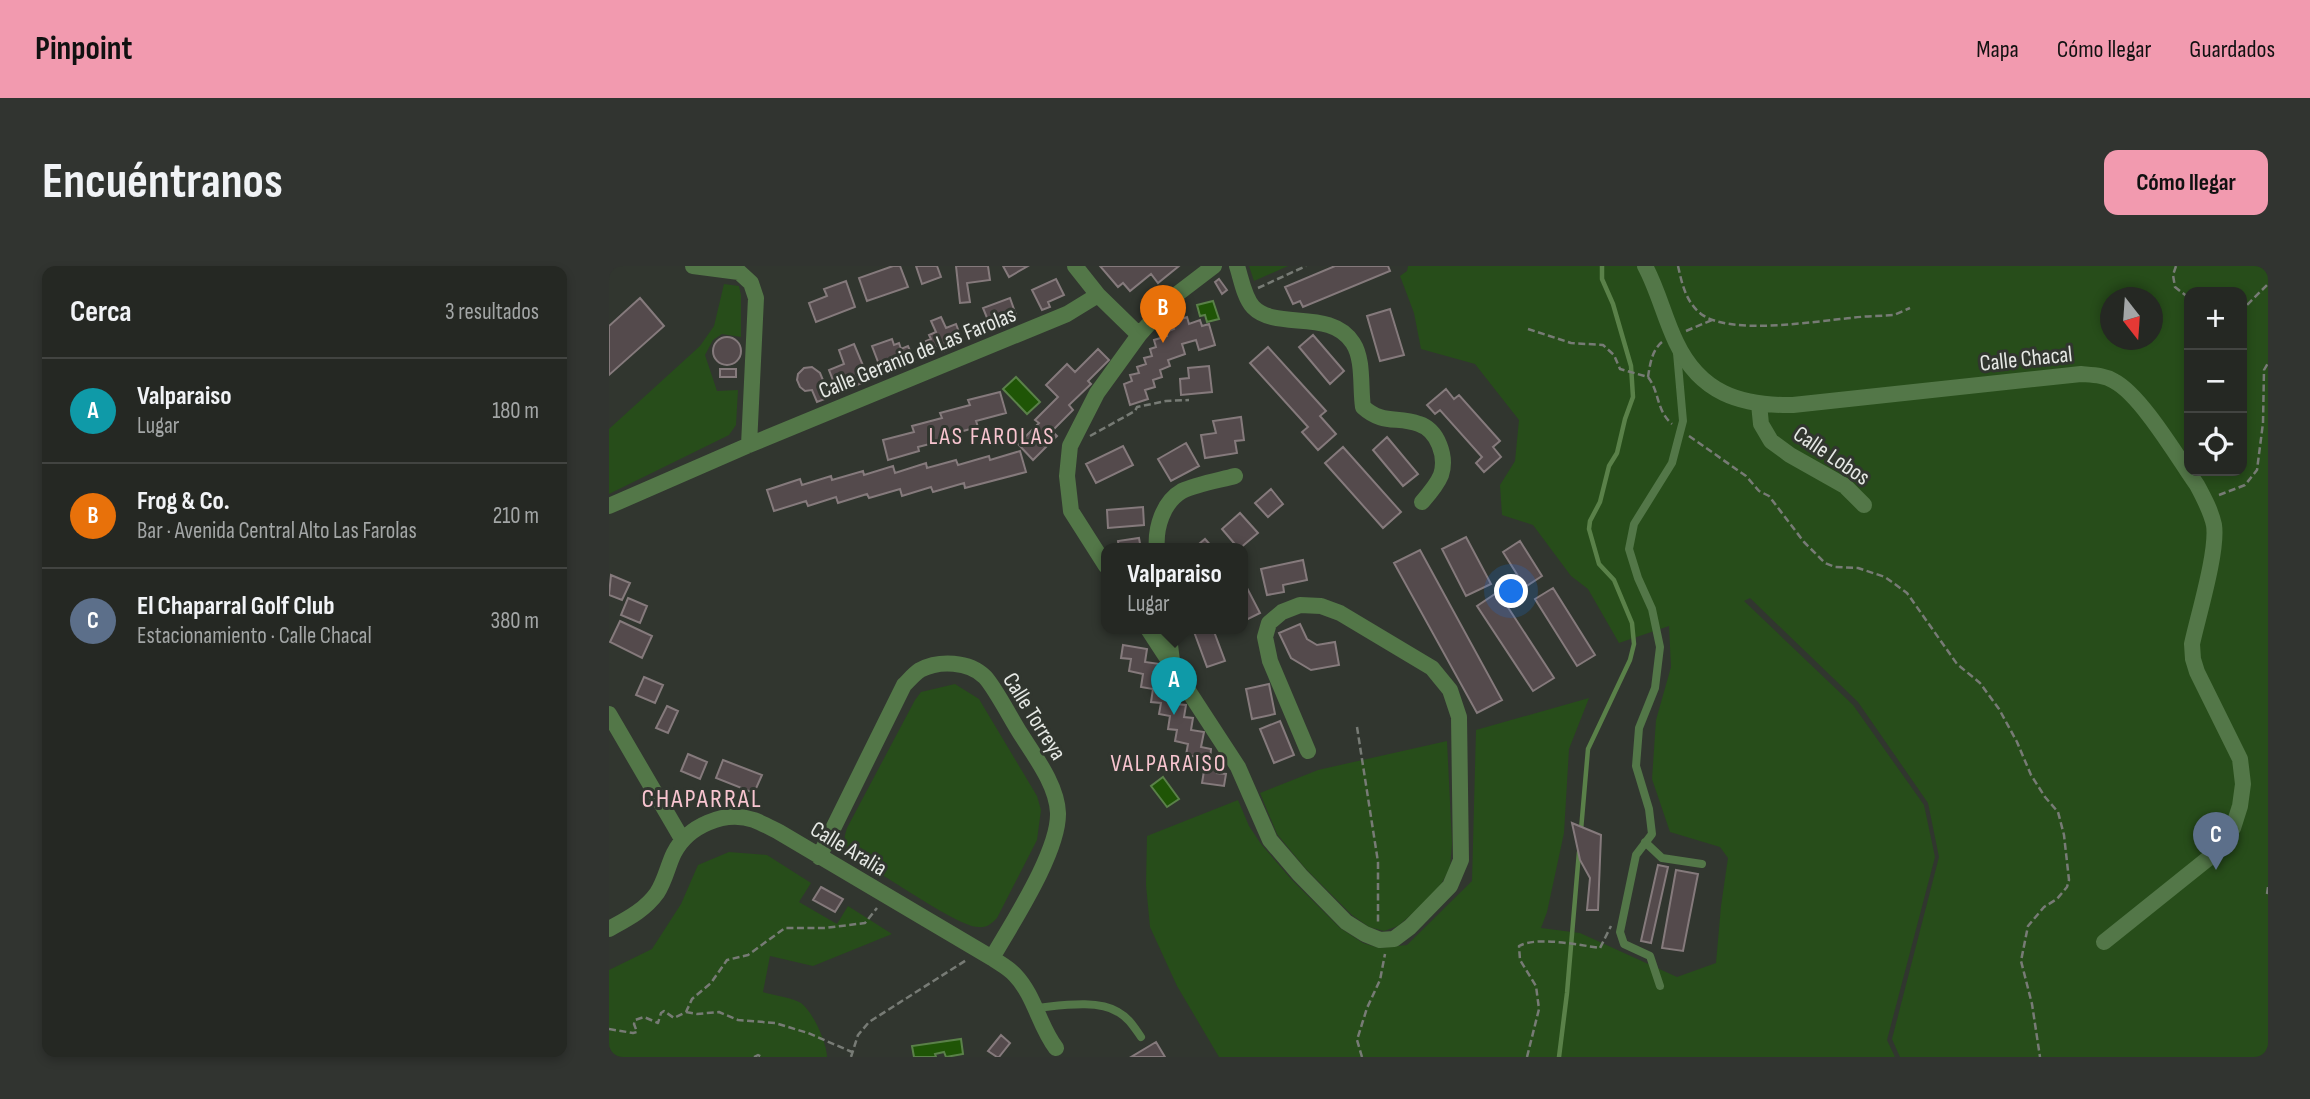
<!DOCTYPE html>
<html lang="es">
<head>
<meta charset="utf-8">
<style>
  :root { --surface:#252823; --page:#313430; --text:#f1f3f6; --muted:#a3a6a6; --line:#424441; --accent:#f29aaf }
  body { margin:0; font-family:"Sofia Sans Condensed",sans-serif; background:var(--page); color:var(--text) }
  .controls { position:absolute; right:21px; top:21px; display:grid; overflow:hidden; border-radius:14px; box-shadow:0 4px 10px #0003 }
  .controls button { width:63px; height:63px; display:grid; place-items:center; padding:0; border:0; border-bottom:2px solid var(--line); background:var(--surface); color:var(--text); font:35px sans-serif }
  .compass { position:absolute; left:1491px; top:21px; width:63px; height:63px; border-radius:50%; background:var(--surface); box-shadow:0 4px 10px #0003; rotate:163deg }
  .you { position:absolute; left:903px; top:326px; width:24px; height:24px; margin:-18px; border:5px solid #fff; border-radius:50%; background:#1a73e8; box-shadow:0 0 0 10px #1a73e833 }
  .badge { display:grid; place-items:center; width:46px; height:46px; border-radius:50%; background:var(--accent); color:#fff; font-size:23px; font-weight:700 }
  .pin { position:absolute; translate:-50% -58px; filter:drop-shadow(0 2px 4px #0008) }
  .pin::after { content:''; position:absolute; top:37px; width:24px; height:21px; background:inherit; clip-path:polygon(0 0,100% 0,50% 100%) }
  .popup { position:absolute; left:492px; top:277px; width:147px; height:91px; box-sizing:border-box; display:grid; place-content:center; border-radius:14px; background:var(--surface); filter:drop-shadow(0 2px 5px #0005); font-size:23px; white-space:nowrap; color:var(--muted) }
  .popup b { font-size:26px; color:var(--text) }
  .popup::after { content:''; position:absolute; left:50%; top:100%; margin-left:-14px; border:14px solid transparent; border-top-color:var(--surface) }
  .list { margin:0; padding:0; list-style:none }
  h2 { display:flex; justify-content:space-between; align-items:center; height:91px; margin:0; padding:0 28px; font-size:30px }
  h2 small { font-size:23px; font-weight:400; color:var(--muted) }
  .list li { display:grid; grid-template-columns:46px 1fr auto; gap:21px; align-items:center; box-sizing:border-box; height:105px; padding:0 28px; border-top:2px solid var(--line) }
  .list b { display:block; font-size:26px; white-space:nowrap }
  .list p { margin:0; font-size:23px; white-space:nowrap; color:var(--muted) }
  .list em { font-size:23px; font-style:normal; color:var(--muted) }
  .icon { flex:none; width:38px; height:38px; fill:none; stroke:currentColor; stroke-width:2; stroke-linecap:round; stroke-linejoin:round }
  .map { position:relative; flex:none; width:1659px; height:791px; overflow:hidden; border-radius:14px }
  header { display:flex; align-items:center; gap:42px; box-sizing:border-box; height:98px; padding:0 35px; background:var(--accent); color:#111 }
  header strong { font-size:33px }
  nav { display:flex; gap:38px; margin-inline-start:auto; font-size:24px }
  .intro { display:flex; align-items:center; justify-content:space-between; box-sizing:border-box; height:168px; padding:0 42px }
  h1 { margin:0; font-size:49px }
  .button { padding:18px 32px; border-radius:14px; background:var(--accent); color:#111; font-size:24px; font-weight:700 }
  main { display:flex; gap:42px; padding:0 42px }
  aside { flex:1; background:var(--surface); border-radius:14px; box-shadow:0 4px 10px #0003 }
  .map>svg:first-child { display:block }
  .green { fill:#274d1a; fill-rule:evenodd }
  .water { fill:#1f5506; stroke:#5a8149; stroke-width:2 }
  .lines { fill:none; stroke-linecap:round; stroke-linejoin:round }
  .stream { stroke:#5a8149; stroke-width:4.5 }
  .building { fill:#544a4c; stroke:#857a7c; stroke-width:2 }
  .path { stroke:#777b75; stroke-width:2.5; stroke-dasharray:7 3.5; stroke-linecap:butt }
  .service { stroke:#537748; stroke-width:8 }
  .minor { stroke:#537748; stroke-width:16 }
  .labels { text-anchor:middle; stroke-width:6; stroke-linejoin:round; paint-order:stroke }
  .street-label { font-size:23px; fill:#e5e8e4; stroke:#31362f }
  .neighbourhood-label { font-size:24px; letter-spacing:2px; fill:#f8c5d0; stroke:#31362f }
  .quarter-label { font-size:26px; letter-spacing:2px; fill:#f8c5d0; stroke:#31362f }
</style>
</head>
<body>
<header>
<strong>Pinpoint</strong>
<nav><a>Mapa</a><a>Cómo llegar</a><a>Guardados</a></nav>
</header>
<div class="intro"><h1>Encuéntranos</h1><a class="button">Cómo llegar</a></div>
<main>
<aside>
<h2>Cerca<small>3 resultados</small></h2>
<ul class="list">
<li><span class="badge" style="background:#0f9aa8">A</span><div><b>Valparaiso</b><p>Lugar</p></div><em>180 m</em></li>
<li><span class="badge" style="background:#e8710a">B</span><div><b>Frog &amp; Co.</b><p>Bar · Avenida Central Alto Las Farolas</p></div><em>210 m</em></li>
<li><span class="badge" style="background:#5c6f8a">C</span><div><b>El Chaparral Golf Club</b><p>Estacionamiento · Calle Chacal</p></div><em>380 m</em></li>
</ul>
</aside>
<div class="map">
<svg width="1659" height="791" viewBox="0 0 1659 791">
  <rect width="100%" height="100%" fill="#31362f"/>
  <path class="green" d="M640,0H679L645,15Z
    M799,0H1659V791H1291L1283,773L1330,591L1319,537L1249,436L1141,332L1135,335L1244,439L1315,539L1326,591L1278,774L1286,791H610L568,720L541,661L537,619L538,570L629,534L640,560L652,578L682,613L731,662L754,677L770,682L798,679L863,615L867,464L980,432L960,483L955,567L938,646L932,662L971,667L1068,711L1107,697L1112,640L1119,592L1111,581L1061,566L1043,513L1047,454L1062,401L1060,360L1010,377L979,323L962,310L924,259L893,249L891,219L906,195L910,154L866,98L812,83L805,47L791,10L798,5ZM1580,26H1633V205H1580ZM1502,32H1544V74H1502Z
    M115,18L130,20L132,29V71L113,68L104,74L96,89L108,125L129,124L127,159L120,169L0,228V163L91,80L105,60Z
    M346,418L370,433L428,530L432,544L428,574L388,652C382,658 378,662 369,661C351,661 288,617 268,606L273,597L253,587L249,595C234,587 233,577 238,562L306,434L312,426Z
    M838,475L843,577L841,602L829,624L811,641L789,660L775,665L760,661L743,649L696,602L668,568L651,527L709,504Z
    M120,586L158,589L202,617L190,636L228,658L239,640L283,668L204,700L161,690L154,726C163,729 184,732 192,737C204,746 218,777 218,791H0V704L43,683L72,638L89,599Z"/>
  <path class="water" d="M604,35L610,53L598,56L596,49L591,50L588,39Z
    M407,111L431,136L418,148L394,123Z
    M554,511L570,533L558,541L542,520Z
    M352,773L354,788L337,791L335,786L326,788L327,791H305L303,780Z"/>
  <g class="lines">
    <path class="stream" d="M972,564L979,483L1021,394L1025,378L1023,357L1005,314L990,298L980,263L981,255L991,236L1000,200L1008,187L1016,153L1024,131L1022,100L1004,38L993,13V0
      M950,791L958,727L970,586"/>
  </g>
  <path class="building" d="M284,0H291L299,21L258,35L250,12Z
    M307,0H328L332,11L313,18Z
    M347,0H379L381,14L358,17L361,36L351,37Z
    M394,0H419L400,11Z
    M491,0H570L549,17L542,8L521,25L514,17L509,21Z
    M726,0H779L781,5L694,41L691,35L684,38L676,21Z
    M447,13L455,29L439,36L441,41L433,44L423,24Z
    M610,13L618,24L613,28L606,16Z
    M237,15L246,41L207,56L200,37L218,30L215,23Z
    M31,32L55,60L0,109V60Z
    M401,32L407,49L388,57L390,61L383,64L374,42Z
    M781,43L795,89L771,95L758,50Z
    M332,51L337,62L347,58L353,74L344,78L345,81L334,86L331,78L320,83L317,75L322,73L320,69L327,66L322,55Z
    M578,51L580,58L591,54L593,60L600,58L606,79L590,84L587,74L573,78L576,88L559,94L561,100L551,104L553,111L544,114L546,121L536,124L539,133L521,139L515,118L523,115L521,109L530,107L528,101L537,98L535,92L543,90L541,83L547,81L545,74L558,70L557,66L565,63L563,56Z
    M704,69L735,105L721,118L690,81Z
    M104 85a14 14 0 1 1 28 0a14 14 0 1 1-28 0Z
    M283,73L285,79L290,77L292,83L299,80L306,96L274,109L263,80Z
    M245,78L260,114L229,127L220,104L235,98L230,84Z
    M659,81L717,145L711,150L727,168L709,184L693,166L699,161L641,97Z
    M489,83L500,94L479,115L482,118L460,139L464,144L443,165L448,170L424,194L409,178L430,157L426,154L449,131L437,119L458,98L466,106Z
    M600,100L603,126L572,129L571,113L580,112L579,102Z
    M203,101L211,107L221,131L208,136L203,124L196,125L191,121L188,114L189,108L195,102Z
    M111,103H127V111H111Z
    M837,123L845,133L850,129L891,175L884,181L892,191L875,206L867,197L873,191L831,144L826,148L818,139Z
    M391,126L397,147L367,155L369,161L339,169L340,173L309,181L310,185L279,194L274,174L305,166L303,160L333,152L331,147L361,139L359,134Z
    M632,151L635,174L626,175L628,187L596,192L592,169L607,167L604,155Z
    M778,171L809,208L794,220L764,184Z
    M577,177L590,200L562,215L549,193Z
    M514,180L524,199L487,217L477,198Z
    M734,181L792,246L774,262L716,197Z
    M411,185L417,206L356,222L355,217L324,226L322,221L293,230L291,223L260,232L258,228L229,237L227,231L199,240L197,235L165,245L158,224L191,213L193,219L222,210L223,214L254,205L255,209L284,200L286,207L317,197L318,202L347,194L349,199L380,190L381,194Z
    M662,223L674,238L659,251L646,237Z
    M534,241L535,259L499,262L498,244Z
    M631,247L649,267L630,283L613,263Z
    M857,271L882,318L857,330L833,283Z
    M530,272L532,283H510L509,275Z
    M596,273L605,283H584Z
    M911,275L933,310L916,321L894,286Z
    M811,284L893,434L868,447L785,297Z
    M694,294L698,314L674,319L675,326L658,329L652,303Z
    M2,309L21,317L13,334L0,329Z
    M638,322L651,347L633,356V324Z
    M944,322L986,389L968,400L926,333Z
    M889,326L945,412L924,425L868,340Z
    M19,332L38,340L31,357L12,349Z
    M11,355L43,370L33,392L1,376Z
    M691,358L698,373L708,379L726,376L730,399L702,404L682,392L670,367Z
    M584,363H604L616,395L598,401Z
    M514,379L538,383L536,396L551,398L549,411L560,413L558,425L569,427L567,438L577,439L575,451L584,452L582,464L595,466L592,481L602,483L601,494L610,496L608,507L617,508L615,520L593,517L595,505L586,504L588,491L577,489L579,478L566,475L568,464L559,463L561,450L550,448L552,437L542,436L544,423L532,421L534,408L520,405L522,393L512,392Z
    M35,411L54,419L46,437L27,429Z
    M660,418L666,448L643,453L637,423Z
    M58,440L69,445L59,467L47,462Z
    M671,455L685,489L665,497L651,463Z
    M79,488L98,496L91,513L72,505Z
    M114,494L153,509L145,527L107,512Z
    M963,557L992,569L989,644H978L981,612L971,594Z
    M1049,599L1059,601L1042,677L1032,675Z
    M1067,604L1089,608L1074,685L1053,682Z
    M212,621L234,633L226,646L204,634Z
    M392,769L401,777L390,791H388L379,785Z
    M547,776L556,791H522Z"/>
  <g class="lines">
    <path class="path" d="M1069,0C1073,18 1077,36 1092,48C1122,70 1206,55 1242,52C1256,50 1271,50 1285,49L1301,42
      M1567,0L1564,9L1566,21L1580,32
      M649,22L697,0
      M1633,48L1638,39L1659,18
      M919,63L962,77L994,79L1005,89L1011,103L1039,111C1051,127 1047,144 1063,158
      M1077,65L1103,54
      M1039,111C1041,98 1043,84 1053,76
      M481,170L526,145L528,141L557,135L580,134
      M1080,170L1137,210L1150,225L1160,230L1195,276L1216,297L1226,301L1249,302L1276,311L1298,327L1348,398L1371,417L1390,443L1408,476L1422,509L1436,531L1449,546L1455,569L1460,614L1458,621L1448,633L1435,641L1419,660L1412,695L1423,738L1431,791
      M1610,229L1636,219L1648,204L1654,157L1655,104L1659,97
      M748,461L769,596V658
      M1658,628L1659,621
      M77,746L88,748L110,746L129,754L166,757L199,767L243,786
      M0,763L24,767L28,766L25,758L26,754L35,751L49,757L52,747L55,745L65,752L77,746L83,733L102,717L118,694L139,689L176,662H216L256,657L268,642
      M145,791L149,789L153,791
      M242,791L249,769L260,756L359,693
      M753,791L748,774L758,742L771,714L776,688
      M918,791L930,743L927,720L911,694L910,680C928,670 970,679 991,682L1002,660"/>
    <path class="service" d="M1036,576L1053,592L1093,598
      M1051,720L1041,690L1015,678L1011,666L1027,589L1043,568L1040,543L1027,500L1030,462L1046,422L1051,381L1043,343L1029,312L1020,283L1025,258L1063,197L1074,155L1068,87
      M426,742C450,740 488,733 509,746C520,752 525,761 532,771"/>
    <path class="minor" d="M84,0L130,6L142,17L147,32L140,179
      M466,0L489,29L530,69
      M628,0C632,12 635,31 644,41C667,65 722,42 744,77C755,94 751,122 754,141C774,159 788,150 810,158C829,164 838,191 832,209C828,219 820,228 813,236
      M1036,0C1049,24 1055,51 1067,76C1091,127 1131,140 1184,139L1472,108C1484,109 1495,109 1505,115C1532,129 1569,192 1588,219C1595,232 1602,245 1605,259C1609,285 1589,350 1583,378L1584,393L1588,406L1631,493L1634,518L1631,540L1624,562L1601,591L1495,676
      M1150,138L1152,158L1162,175L1181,189L1236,220L1255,239
      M0,240L140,179L458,48L489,29
      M548,283C546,262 554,236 573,225C587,218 611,214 626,210
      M497,300L462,245L458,210L461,180L488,127L530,69L563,32L605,0
      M539,363L629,501L661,574L691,609L737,656L756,668L771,674L785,673L801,661L841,620L852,594L850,451L841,424L823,402L731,347L712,340L691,339L673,346L660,357L656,371L661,395L699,485
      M559,363L563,395
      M0,448L73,573
      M210,591L295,419C300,414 305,408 311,404C330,394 360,395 376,411C387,423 403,455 413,470C427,492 448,520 449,547C450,586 403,657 383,692
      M0,663C18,653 36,644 48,627C56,615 59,599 65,587C79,560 115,544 145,554C153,557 162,562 170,566L383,692C390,697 400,702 406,709C426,730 430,760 447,782"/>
  </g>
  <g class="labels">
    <g class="street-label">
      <text transform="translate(308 86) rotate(-22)" y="8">Calle Geranio de Las Farolas</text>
      <text transform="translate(1417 92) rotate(-6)" y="8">Calle Chacal</text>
      <text transform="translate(1223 189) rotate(34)" y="8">Calle Lobos</text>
      <text transform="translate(426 450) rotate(58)" y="8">Calle Torreya</text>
      <text transform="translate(240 582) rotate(31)" y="8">Calle Aralia</text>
    </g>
    <g class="neighbourhood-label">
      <text x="383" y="178">LAS FAROLAS</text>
      <text x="560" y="505">VALPARAISO</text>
    </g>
    <g class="quarter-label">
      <text x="93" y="541">CHAPARRAL</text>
    </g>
  </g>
</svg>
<div class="controls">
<button>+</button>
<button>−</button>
<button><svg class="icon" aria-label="locate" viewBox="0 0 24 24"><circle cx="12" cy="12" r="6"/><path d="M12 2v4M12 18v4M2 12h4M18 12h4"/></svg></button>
</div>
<svg class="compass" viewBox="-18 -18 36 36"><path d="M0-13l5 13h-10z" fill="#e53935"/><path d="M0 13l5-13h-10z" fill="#a3a6a6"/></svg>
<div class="you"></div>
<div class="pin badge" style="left:565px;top:449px;background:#0f9aa8">A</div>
<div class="popup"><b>Valparaiso</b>Lugar</div>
<div class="pin badge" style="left:554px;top:77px;background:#e8710a">B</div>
<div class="pin badge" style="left:1607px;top:604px;background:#5c6f8a">C</div>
</div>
</main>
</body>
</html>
